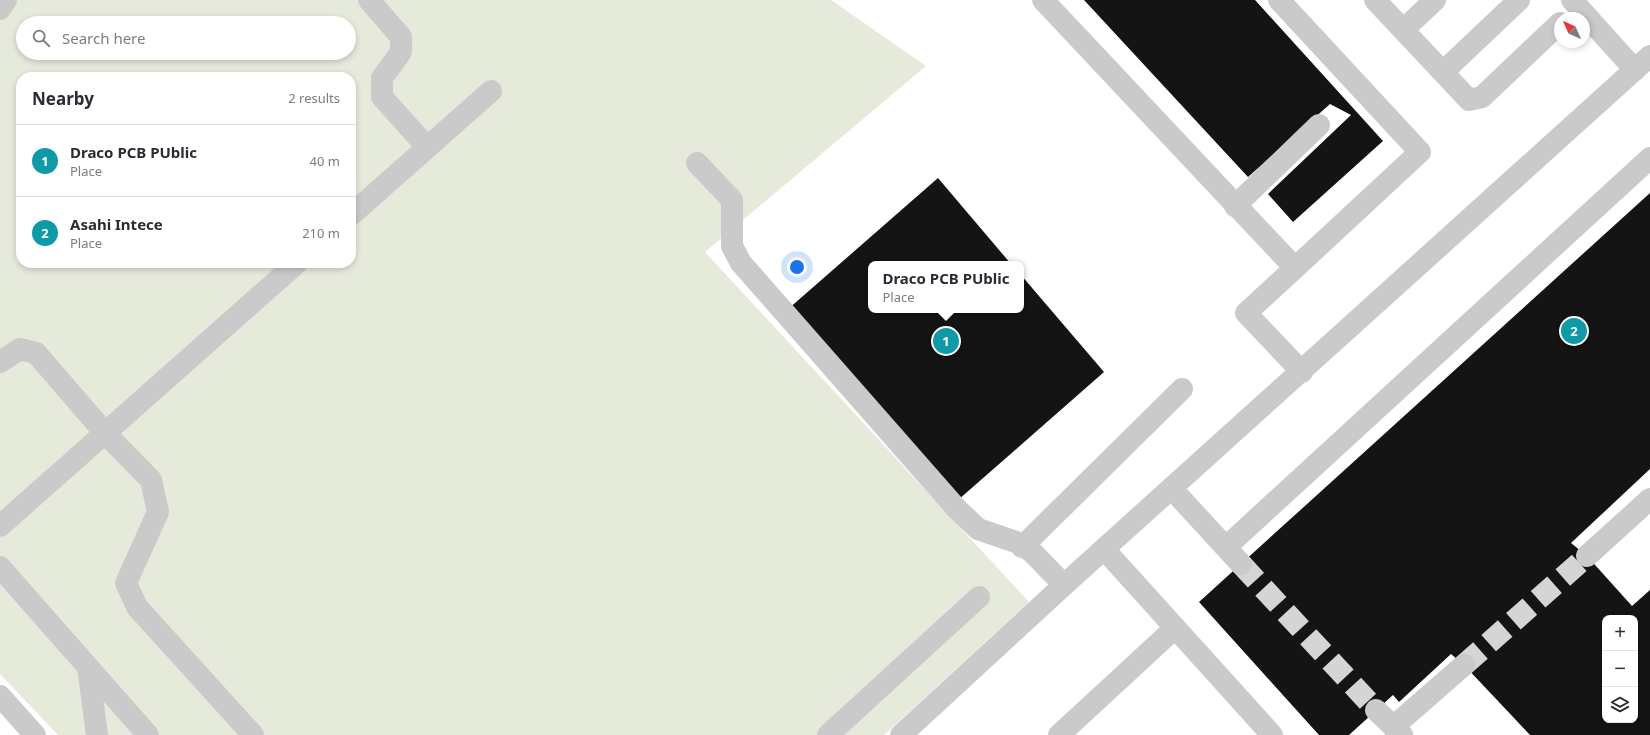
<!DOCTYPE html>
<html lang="en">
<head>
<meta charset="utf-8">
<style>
  :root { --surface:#fff; --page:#f7f7f7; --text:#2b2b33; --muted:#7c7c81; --line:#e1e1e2; --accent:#0b8043 }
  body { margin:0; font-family:"Noto Sans",sans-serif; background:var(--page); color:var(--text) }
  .controls { position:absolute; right:12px; bottom:12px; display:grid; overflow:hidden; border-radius:8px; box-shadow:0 2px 6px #0003 }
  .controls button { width:36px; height:36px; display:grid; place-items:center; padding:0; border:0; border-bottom:1px solid var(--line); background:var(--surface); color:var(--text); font:20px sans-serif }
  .compass { position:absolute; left:1554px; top:12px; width:36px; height:36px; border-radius:50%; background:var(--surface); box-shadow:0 2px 6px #0003; rotate:315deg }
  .you { position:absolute; left:797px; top:267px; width:14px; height:14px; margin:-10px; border:3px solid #fff; border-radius:50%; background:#1a73e8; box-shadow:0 0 0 6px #1a73e833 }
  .badge { display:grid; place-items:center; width:26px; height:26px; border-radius:50%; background:var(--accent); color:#fff; font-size:13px; font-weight:700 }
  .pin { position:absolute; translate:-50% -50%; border:2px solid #fff; box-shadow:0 1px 4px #0006 }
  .popup { position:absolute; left:868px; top:261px; width:156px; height:52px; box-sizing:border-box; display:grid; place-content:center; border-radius:8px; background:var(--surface); filter:drop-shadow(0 1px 3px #0005); font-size:13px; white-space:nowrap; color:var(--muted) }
  .popup b { font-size:15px; color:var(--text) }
  .popup::after { content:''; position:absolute; left:50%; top:100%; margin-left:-8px; border:8px solid transparent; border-top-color:var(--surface) }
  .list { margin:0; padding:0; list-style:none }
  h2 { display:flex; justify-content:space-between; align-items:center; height:52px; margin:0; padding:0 16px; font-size:17px }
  h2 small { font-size:13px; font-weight:400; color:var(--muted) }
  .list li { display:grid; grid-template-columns:26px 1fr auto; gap:12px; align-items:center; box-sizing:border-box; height:72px; padding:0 16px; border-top:1px solid var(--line) }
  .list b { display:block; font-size:15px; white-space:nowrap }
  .list p { margin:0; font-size:13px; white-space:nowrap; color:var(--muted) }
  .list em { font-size:13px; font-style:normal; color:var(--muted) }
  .icon { flex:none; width:22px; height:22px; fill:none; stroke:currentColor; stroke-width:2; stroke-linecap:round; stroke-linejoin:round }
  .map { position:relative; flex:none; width:1650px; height:735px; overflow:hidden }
  .search { position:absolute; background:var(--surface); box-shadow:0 2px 6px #0003; left:16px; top:16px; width:340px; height:44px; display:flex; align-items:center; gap:10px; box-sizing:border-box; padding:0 14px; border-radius:22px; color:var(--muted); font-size:15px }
  .panel { position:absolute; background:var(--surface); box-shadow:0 2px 6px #0003; left:16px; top:72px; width:340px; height:196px; border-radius:16px }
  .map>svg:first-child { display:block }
  .green { fill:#e6eadb; fill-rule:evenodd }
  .building { fill:#141414; fill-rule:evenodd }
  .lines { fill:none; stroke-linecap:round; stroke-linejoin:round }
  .minor-tunnel { stroke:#d5d5d5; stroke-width:22; stroke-dasharray:22 11; stroke-linecap:butt }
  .minor { stroke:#cacaca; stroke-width:22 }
</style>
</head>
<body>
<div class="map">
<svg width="1650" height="735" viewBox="0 0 1650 735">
  <rect width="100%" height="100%" fill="#fff"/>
  <path class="green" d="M0,0H831L926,66L705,252L1029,602L884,735H58L0,674ZM23,23H349V53H23ZM21,77H351V263H21Z"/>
  <path class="building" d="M1084,0H1255L1383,141L1293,222L1268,194L1351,115L1330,104L1248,177Z
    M938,178L1011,264H871V310H1021V275L1104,372L958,500L787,310Z
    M1650,193V469L1571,543L1587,556L1632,606L1650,590V735H1530L1464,665L1451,654L1399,702L1393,695L1349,735H1319L1199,602ZM1605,618H1635V720H1605Z"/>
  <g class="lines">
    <path class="minor-tunnel" d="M1241,564L1376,710
      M1464,665L1587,556"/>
    <path class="minor" d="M369,0L401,37V52L382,78V97L427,147
      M1043,0L1295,268L1420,152L1279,0
      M1375,0L1469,100L1482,97L1560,23
      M1572,0L1635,70
      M0,9L6,0
      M1403,30L1435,0
      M1443,72L1519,0
      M697,163L732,200V246L741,263L957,509L978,529L1016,542L1032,552L1064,585
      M1235,206L1319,125
      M351,215L491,91
      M1295,268L1246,313L1302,372
      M0,362L20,349L36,353L105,433L151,480L158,512L126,583L137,607L253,735
      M1172,489L1241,564
      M0,526L297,263
      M1022,547L1182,389
      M1226,547L1650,158
      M1104,549L1272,735
      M1587,556L1650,499
      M0,567L88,667L97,735
      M88,667L148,735
      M0,696L35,735
      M1376,710L1402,735
      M1393,727L1464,665
      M828,735L979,597
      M901,735L1064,585L1650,56
      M1059,735L1175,628"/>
  </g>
</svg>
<div class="controls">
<button>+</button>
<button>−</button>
<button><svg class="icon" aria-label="layers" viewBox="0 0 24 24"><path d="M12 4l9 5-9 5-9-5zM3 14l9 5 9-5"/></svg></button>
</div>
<svg class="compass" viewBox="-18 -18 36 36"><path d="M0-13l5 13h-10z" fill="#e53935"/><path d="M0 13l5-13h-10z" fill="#7c7c81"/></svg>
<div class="you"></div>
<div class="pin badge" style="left:946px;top:341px;background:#0f9aa8">1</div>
<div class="popup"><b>Draco PCB PUblic</b>Place</div>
<div class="pin badge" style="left:1574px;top:331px;background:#0f9aa8">2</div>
<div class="search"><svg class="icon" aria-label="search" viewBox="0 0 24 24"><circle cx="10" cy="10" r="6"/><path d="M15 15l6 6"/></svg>Search here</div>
<section class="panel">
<h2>Nearby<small>2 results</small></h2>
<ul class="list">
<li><span class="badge" style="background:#0f9aa8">1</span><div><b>Draco PCB PUblic</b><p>Place</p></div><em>40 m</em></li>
<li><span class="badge" style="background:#0f9aa8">2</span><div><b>Asahi Intece</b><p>Place</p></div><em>210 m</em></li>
</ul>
</section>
</div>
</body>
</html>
